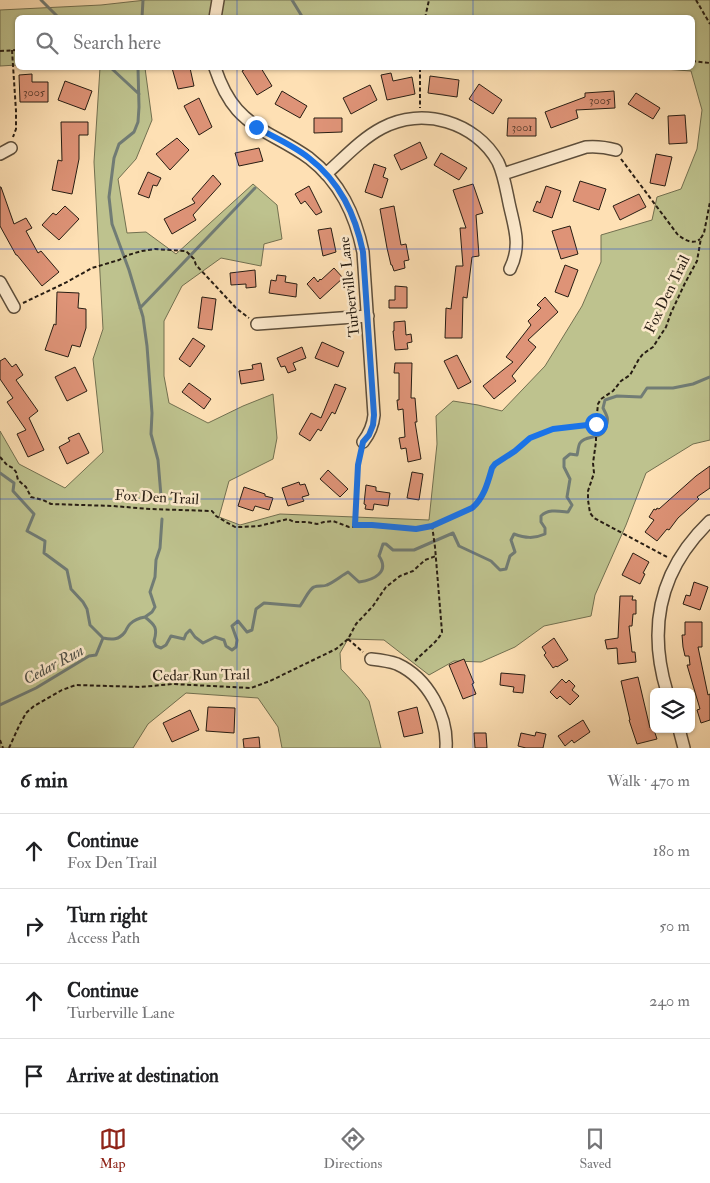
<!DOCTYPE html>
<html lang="en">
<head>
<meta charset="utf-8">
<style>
  :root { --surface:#fff; --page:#f6f6f6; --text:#202124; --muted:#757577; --line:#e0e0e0; --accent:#8f2418 }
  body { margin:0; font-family:"IM FELL Double Pica",serif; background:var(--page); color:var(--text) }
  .controls { position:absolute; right:15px; bottom:15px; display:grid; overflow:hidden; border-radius:8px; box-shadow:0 1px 4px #0004 }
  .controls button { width:45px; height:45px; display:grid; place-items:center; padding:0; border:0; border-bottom:1px solid var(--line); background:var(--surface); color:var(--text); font:25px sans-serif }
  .stop { position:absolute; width:15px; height:15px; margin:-11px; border:4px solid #1a73e8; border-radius:50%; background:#fff }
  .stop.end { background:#1a73e8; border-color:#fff; box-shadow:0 1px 5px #0008 }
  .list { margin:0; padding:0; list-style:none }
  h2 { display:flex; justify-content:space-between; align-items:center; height:65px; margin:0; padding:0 20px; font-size:21px }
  h2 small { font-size:16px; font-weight:400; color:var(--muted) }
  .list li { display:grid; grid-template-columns:32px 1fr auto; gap:15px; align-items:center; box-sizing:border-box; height:75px; padding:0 20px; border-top:1px solid var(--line) }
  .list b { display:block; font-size:19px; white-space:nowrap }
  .list p { margin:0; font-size:16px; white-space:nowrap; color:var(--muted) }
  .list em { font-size:16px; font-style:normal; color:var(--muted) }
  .icon { flex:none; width:28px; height:28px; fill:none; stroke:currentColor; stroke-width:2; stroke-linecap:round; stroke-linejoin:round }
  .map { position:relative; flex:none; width:710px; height:748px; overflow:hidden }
  .search { position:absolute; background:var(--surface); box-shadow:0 1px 4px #0004; left:15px; right:15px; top:15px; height:55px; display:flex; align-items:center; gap:12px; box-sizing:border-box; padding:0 18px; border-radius:8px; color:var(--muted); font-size:19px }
  .sheet { height:365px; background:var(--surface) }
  nav { display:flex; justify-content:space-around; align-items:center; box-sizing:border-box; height:70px; border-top:1px solid var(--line); background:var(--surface); font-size:14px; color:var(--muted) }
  nav a { display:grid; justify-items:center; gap:2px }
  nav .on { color:var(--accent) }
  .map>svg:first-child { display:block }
  .green { fill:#bec28e; stroke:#727050 }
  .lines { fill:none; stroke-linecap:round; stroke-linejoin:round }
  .stream { stroke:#717c75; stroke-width:3 }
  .building { fill:#de9377; stroke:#271d13 }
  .minor-casing { stroke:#5d4e3b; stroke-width:14 }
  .path { stroke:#271d13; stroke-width:2; stroke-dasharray:4 2.5; stroke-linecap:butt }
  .minor { stroke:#feebce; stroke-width:11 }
  .route { stroke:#1a73e8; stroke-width:6 }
  .grid { fill:none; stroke:#1d4ed8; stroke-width:1; stroke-opacity:0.55 }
  .labels { text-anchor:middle; stroke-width:5; stroke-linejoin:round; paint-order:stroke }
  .number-label { font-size:12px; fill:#553a2c }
  .street-label { font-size:15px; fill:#271d13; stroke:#feebce }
  .water-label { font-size:16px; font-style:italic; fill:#52544c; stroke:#feebce }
</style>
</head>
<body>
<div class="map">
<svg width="710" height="748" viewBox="0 0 710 748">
  <rect width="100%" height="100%" fill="#fee0b4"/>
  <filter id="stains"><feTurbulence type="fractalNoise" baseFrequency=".004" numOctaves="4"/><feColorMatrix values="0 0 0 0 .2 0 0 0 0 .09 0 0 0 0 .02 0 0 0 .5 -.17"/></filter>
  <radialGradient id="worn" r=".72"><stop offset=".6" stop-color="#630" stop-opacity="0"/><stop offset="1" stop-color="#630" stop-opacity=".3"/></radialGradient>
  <path class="green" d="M146,0H710V440L693,444L646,473L626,525L595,595L591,616L544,626L515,647L481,662L454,661L429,675L384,640L348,639L340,653L341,669L359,688L369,701L381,748H282L278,727L258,698L186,693L148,724L133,748H0V431L19,464L65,488L103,452L93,359L103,329L94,162L100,68H145L152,120L136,159L118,179L127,233L146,232L176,254L253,184L277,205L282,239L264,244L261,266L221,258L182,286L164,321V376L169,403L208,423L243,406L273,394L277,438L273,459L229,481L219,517L240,525L280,514L429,520L437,444L436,416L453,401L478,405L502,411L545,366L582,306L601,262V235L652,220L657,197L681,189L697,149L702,110L691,71L651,68H692V18H18L17,65L0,66V10L101,5Z"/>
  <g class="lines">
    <path class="stream" d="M41,0L59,18
      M292,0L303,18
      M142,18L143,0
      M111,68L139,94
      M138,68L139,107L138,122L134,132L119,144L114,158L109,197L112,224L129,270L143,317L147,346L152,413L151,434L158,460L161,496
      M140,308L255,188
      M0,473L14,483L13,491L34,514L27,531L45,541L44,553L67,570L71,589L83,602L87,609L90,625L103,638L96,655L89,656L36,688L0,705
      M145,617L152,612L155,607L150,592L155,577L156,560L160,548L162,519
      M103,638C112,640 119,640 125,632C127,629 127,627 130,624C134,620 139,618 145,617C155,625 158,628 154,641L156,646L161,648L166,645L171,636L184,639L186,634L190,630L195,637L203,643L215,637L224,640L226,646L232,650L236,647L237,640L232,626L238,621L247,632L252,630L256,609L264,603L300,606C304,601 309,589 314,587C318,585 323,587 327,585C334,582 341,576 348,572L359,582C374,580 390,572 379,556L383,544H386L393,550H414L453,533L459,546L491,561L500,570L506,569L510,556L515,552L511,540L514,534C525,538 534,539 545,534V528L541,522V516C548,509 558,511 568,512L572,505L567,497L570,479L564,467V459L570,454L577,455C578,452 578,446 580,443C586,434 602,441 606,427C609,418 607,416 603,408L605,400L617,396L641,397L647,388H673L693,384L710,377"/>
  </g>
  <path class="building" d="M172,68H190L194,86L178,89Z
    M247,68H261L272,86L257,95L242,71Z
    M391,73L393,81L412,77L415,94L387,100L381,75Z
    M32,74V82H48V102H20L19,75Z
    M430,76L459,80L457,97L428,93Z
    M65,81L92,91L85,110L58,100Z
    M479,84L502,100L493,114L469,99Z
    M370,85L377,100L351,114L343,98Z
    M282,91L307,106L300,118L275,104Z
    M614,91L615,108L576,110L578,118L551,128L545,112L585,97V93Z
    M636,93L660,108L653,119L628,104Z
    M199,98L212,127L199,135L184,106Z
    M685,115L687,143L669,144L668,116Z
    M314,118H342V132L314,133Z
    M508,118H536V136H507Z
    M61,122H88V135H79V159L72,194L52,190L58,160L62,161Z
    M177,138L189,150L170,170L156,154Z
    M420,142L427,158L401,170L394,155Z
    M259,148L263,161L239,166L235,153Z
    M441,153L467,168L459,180L434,165Z
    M656,154L672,157L665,186L650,183Z
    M374,164L386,168L383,177L388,179L382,198L365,192Z
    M148,172L161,178L157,186L153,185L149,198L138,194Z
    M213,175L221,184L193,215L196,220L172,234L164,219L195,203L192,199Z
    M580,181L606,189L599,210L573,201Z
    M473,184L483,213L476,215L479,256L472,257L467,298L463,297L462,338H445L446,308L451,309L456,266H463L460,228H466L453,190Z
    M309,186L322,212L316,215L305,201L301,204L295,194Z
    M546,186L561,191L552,218L533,211L537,201L540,203Z
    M0,187H1L14,224L26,218L32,228L26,231L38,253L41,251L59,272L42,286L17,255H16L0,226Z
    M639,194L646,207L620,220L613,206Z
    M65,206L79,219L59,240L42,225L53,213L56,215Z
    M394,206L401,245L406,244L409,260L404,261L405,268L394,271L392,265H391L387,248L380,209Z
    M570,226L578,254L561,259L552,231Z
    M331,228L336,252L323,256L318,230Z
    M565,265L578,270L568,297L555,292Z
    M334,268L343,278L320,299L307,284L314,277L318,282L320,279L321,280Z
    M255,270L256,287L246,288V284L231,285L230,273Z
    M277,275L286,276L285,282L297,284L296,297L269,293L271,280L276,281Z
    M395,286L407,287V308H389V300H395Z
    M57,292L79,293L78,308L86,309V328L80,347L72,345L68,357L45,350L54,324L56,325Z
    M202,297L216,299L212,330L198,328Z
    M545,297L558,312L528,340L536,347L512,376L516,381L494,399L483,386L513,362L506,357L531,325L528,321L541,308L537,305Z
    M405,321L406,335L411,334L412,342L407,343L408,349L395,350L393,331H394V322Z
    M193,338L205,346L190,367L179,359Z
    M322,342L344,352L338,367L315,358Z
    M302,347L306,358L293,363L296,370L288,373L285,366L281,367L277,358Z
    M457,355L471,382L458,389L444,361Z
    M5,358L12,367L16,364L23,375L16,380L38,411L29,418L44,450L28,457L17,434L26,430L7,402L13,398L0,379V361Z
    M261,363L264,380L241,384L239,371L253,369L252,365Z
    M395,363H412L411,398H415L417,422H415L421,459L408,462L406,448L401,449L399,438L405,437L403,409L398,410L397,400H399V373H394Z
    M75,367L87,391L67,401L55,377Z
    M189,383L211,399L204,409L182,392Z
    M335,384L346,388L335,414L332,412L321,431L318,429L310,441L299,434L311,413L321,418Z
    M79,433L89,453L67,464L59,447L70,441L68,438Z
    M710,466V488L697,497L699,499L678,518L669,530L667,529L657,541L645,532L654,520L649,517L654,509L656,510L657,508L659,509L696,476Z
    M328,470L348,489L340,497L320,479Z
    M412,472L423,474L419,500L407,498Z
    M299,482L300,485L305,484L309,495L302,497L304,501L288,506L282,488Z
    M366,485L376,487V491L390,493L388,506L374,504L373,510L365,509L366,505L364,504Z
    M244,487L265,494V496L273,498L269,510L255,506L253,511L238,506Z
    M633,553L649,562L643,573L645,574L640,584L622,575Z
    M694,582L708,587L700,610L683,604L686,595L690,596Z
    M620,596H633L632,600H636V614H633L632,626H629L632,652H635L636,662L618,664L617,648L607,649L605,640L618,638Z
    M685,622H702V647H698L708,695L710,694V720L701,723L697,710L700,709L687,665H690L689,656H685L683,647L682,635H685Z
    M554,638L568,660L557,667L556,666L553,668L544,655L546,653L542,647Z
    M464,659L474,683L472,684L476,694L463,699L449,665Z
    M501,673L525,675L523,693L513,692L514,687L500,685Z
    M638,677L650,728L653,727L657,739L637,744L629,720H630L621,681Z
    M562,679L566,683L569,680L575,686L572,690L579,696L570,705L560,696L557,699L550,692Z
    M208,707L235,708L234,733L206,731Z
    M417,707L423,733L404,737L398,712Z
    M190,710L199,730L172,742L163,723Z
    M583,720L590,732L574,743L572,740L565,746L558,736Z
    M536,732L546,734L543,748H526L518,746L521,733L535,736Z
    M474,733H486L487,748H475Z
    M259,737L260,748H244L243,739Z"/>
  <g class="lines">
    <g class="minor-casing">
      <path id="minor" d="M215,18L218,0
        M215,68C227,104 242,120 276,138C287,144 298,150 309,158C340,182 355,214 363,252L374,415C373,426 370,433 363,442
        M0,154L11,148
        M326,174C344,158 361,139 382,128C422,106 476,122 498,162C504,175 506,189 509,203C514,227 522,245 510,269
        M503,174L586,147C597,146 605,147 616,150
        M0,282L14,307
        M257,324L368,316
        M371,659C380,660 389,661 397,664C428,678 448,716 446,748
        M667,692C647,626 660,569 710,521
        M679,729L684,748"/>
    </g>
    <path class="path" d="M696,0L710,24
      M425,18L429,0
      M12,50L16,111V129L13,137
      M0,51L18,50
      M692,61L710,63
      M420,68V108
      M621,159L678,235C685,240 693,245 700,239
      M23,303L65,283L92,268L119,260L128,255L142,251L155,249L186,251L194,259L196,265L237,309L249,318
      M596,424V442L593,463L594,473L588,491V500L590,513L594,518L667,557
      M0,457L7,465L13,468L16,472L18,480L26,487L31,497L43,500L51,504L113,506L150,509L212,511L216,516L226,522L235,527H241L259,526L288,519L294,522H307L317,524L324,522L333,521L349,527L372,525L416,529L432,525L471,508C484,499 488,482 492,468L495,464L515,451L530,438L553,429L596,424L598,404L601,399L613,391L621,381L630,375L639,359L643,354L653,347L666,327L671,313L685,283L697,261L701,238L704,233L710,202
      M355,525L358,465L361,453
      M348,639L363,652
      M415,661C423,652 438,642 442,632L435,547L432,525
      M0,740L3,748
      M9,748L19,726L26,713L34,706L62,690L76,685L140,687L173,684L251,688L270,681L336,649L348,639L356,624L373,606L379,597L386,587L400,576L413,571L425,560L436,556"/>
    <use href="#minor" class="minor"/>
  </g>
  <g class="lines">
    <path class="route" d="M256,127C273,137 293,145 309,158C340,182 355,214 363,252L374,415L373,425L369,435L363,442L358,465L355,525H372L416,529L432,526L472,508C484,498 488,482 492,468L495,464L515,451L530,438L553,429L596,424"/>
  </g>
  <path class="grid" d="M237,0V18M473,0V18M237,68V748M473,68V748M0,249H710M0,499H710"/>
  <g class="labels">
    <g class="number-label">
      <text x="34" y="96">3005</text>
      <text x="600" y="104">3005</text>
      <text x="522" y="131">3001</text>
    </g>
    <g class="street-label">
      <text transform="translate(349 287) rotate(-96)" y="5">Turberville Lane</text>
      <text transform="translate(667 294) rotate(-64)" y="5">Fox Den Trail</text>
      <text transform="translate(157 497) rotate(3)" y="5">Fox Den Trail</text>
      <text transform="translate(201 675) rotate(-1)" y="5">Cedar Run Trail</text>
    </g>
    <g class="water-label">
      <text transform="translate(53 664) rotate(-28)" y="6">Cedar Run</text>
    </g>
  </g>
  <rect width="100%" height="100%" filter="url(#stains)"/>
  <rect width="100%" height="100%" fill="url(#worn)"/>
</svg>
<div class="controls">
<button><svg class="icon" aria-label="layers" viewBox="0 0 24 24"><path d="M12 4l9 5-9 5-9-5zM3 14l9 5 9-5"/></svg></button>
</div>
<div class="stop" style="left:596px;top:424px"></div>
<div class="stop end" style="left:256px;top:127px"></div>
<div class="search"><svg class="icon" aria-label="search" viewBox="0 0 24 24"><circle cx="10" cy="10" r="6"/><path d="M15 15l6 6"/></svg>Search here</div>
</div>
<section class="sheet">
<h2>6 min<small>Walk · 470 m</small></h2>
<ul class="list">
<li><svg class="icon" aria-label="ahead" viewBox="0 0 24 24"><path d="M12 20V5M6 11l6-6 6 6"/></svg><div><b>Continue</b><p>Fox Den Trail</p></div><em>180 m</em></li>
<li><svg class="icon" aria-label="right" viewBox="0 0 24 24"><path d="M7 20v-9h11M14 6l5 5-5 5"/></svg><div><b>Turn right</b><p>Access Path</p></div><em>50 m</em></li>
<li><svg class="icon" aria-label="ahead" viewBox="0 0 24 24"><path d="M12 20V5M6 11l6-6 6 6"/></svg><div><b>Continue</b><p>Turberville Lane</p></div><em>240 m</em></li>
<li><svg class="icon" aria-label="arrive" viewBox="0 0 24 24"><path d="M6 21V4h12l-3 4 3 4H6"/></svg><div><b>Arrive at destination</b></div></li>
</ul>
</section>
<nav>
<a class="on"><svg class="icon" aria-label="map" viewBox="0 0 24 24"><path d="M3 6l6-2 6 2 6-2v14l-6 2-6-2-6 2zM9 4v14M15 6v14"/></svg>Map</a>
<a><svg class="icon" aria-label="directions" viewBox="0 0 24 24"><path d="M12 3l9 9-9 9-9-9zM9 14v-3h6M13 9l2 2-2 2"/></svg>Directions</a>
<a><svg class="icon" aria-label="saved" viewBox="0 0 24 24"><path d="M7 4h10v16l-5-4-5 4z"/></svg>Saved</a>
</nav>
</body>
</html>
